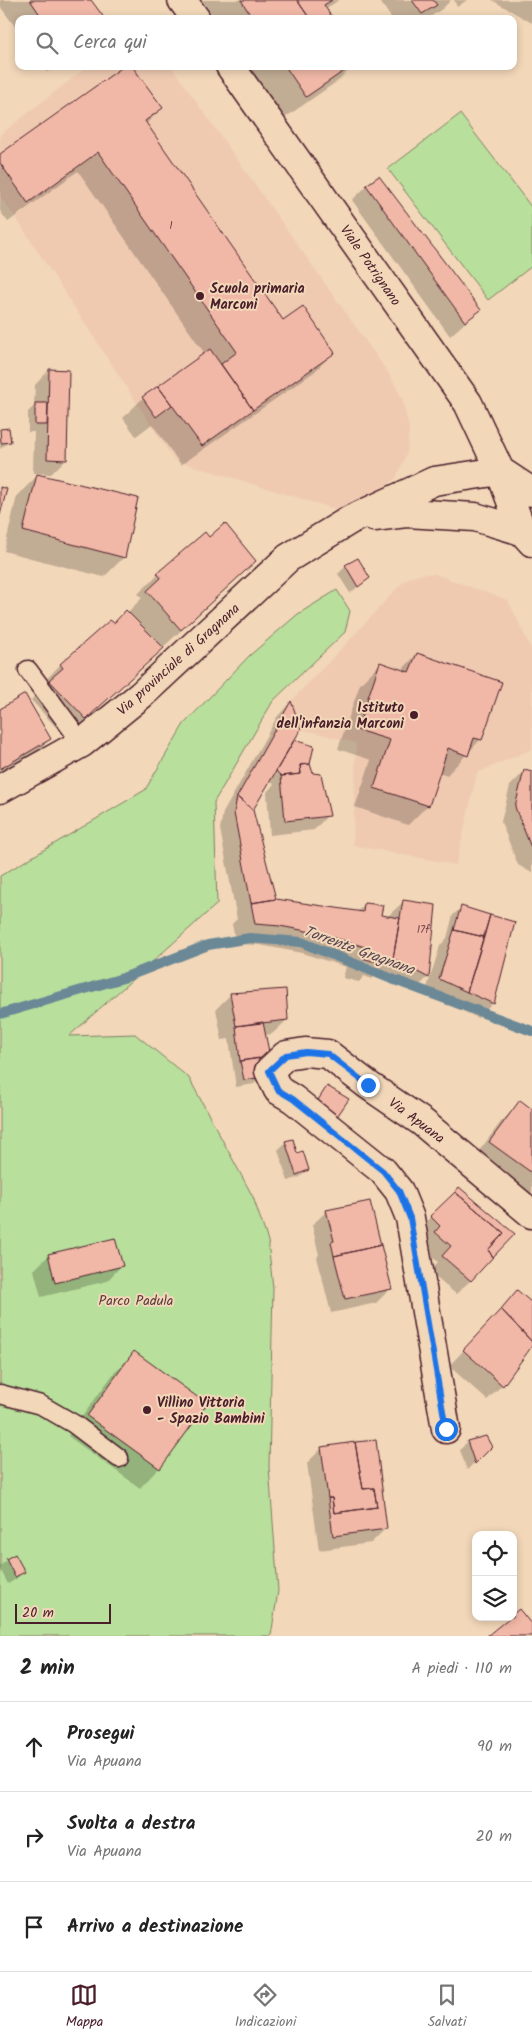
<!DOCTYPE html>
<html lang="it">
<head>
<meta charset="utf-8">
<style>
  :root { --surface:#fff; --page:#f6f6f6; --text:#222; --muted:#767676; --line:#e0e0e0; --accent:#4a1f2b }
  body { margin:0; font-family:Kalam,sans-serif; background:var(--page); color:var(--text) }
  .controls { position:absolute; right:15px; bottom:15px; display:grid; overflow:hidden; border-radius:10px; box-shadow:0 2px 8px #0003 }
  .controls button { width:45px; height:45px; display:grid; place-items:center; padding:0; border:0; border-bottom:1px solid var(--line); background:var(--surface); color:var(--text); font:25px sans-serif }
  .scale { position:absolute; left:15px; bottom:12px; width:96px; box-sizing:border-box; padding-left:5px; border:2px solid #4a1f2b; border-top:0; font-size:14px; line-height:18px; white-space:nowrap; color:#4a1f2b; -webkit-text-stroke:4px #f2d7b9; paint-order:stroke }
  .stop { position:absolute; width:15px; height:15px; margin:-11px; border:4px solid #1a73e8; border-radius:50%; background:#fff }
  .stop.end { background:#1a73e8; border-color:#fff; box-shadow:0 1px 5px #0008 }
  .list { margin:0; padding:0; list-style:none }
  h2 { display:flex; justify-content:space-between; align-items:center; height:65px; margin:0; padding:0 20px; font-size:21px }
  h2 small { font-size:16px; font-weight:400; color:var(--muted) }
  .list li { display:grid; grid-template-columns:32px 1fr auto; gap:15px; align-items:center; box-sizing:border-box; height:90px; padding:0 20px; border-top:1px solid var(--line) }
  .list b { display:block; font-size:19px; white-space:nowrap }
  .list p { margin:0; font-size:16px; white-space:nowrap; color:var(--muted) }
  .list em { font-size:16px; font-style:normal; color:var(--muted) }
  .icon { flex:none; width:28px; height:28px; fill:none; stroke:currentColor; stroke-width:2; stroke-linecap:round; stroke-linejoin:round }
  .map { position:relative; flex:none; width:532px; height:1636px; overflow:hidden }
  .search { position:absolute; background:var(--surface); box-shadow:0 2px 8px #0003; left:15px; right:15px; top:15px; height:55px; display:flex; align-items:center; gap:12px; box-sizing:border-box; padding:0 18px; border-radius:10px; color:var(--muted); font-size:19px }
  .sheet { height:335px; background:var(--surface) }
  nav { display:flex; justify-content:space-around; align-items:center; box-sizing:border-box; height:70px; border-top:1px solid var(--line); background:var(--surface); font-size:14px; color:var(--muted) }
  nav a { display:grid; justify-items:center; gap:2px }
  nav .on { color:var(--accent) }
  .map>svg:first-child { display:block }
  .built { fill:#efcab1 }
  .green { fill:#b8df9b; stroke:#817f63 }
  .shadow { fill:#0003 }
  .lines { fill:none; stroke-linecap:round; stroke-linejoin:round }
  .stream { stroke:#6a8896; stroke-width:10 }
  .building { fill:#f1b8a7; stroke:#4a1f2b }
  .service-casing { stroke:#4a1f2b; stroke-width:21 }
  .minor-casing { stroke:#4a1f2b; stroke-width:31 }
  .secondary-casing { stroke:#4a1f2b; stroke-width:31 }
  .service { stroke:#f2d7b9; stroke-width:18 }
  .minor { stroke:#f2d7b9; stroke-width:28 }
  .secondary { stroke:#f2d7b9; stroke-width:28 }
  .route { stroke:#1a73e8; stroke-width:6 }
  .poi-dot { fill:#4a1f2b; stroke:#f2d7b9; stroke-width:2 }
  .labels { text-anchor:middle; stroke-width:4; stroke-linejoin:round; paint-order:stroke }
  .number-label { font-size:11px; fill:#74454a }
  .street-label { font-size:14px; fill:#4a1f2b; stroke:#f2d7b9 }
  .poi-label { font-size:14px; font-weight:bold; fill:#4a1f2b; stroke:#f2d7b9; text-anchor:start }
  .park-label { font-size:14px; fill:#5a3c3c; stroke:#f2d7b9 }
  .water-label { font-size:15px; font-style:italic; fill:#55424f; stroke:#f2d7b9 }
</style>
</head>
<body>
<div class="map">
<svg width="532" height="1636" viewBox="0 0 532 1636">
  <rect width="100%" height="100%" fill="#f2d7b9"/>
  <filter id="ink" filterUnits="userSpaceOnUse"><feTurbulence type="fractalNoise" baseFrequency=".02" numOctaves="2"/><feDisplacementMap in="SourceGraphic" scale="10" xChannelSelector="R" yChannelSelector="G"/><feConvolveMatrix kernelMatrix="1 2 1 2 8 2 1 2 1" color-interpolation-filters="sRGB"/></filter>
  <g filter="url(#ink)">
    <path class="built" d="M88,66H171L389,374L402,398L409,428L407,453L396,478L373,496L338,510L174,460L16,218L0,197V135Z
      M423,574H434L508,600L532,650V749L477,773L456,865L353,845L356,743L301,729L291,701L344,646L401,584L409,578Z"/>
    <path class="green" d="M460,114L532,208V266L488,300L388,169Z
      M337,590L350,611L345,632L273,701L214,802L217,904L69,1036L135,1034L189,1078L253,1197L268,1241L273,1288L269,1467L278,1591L271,1636H0V876L145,790L184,724L249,656L298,614Z"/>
    <path class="shadow" d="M0,0H90L103,19H19V32L0,6Z
      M202,0H339L325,9L331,19H215Z
      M379,0H451L442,9L427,19H392Z
      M454,0H467L457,7Z
      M492,0H532V23Z
      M43,66H55L47,72Z
      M247,66H353L339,80L283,119Z
      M162,108L146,124L282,321L333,353L314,372L181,465L152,424L136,436L123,418L143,398L205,354L78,171L8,222L0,211V156Z
      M367,186L479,310L450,336L352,200Z
      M49,370L66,459L51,474L33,473L34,432H28V412L34,406L35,385Z
      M1,430L9,442L0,449V431Z
      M37,476L124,557L104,577L4,551L17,496Z
      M346,566L369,578L350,593L338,574Z
      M158,574L235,580L66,738L31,700L43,688L41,685L60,665L110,621L114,625L127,613L142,598L138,594Z
      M417,654L481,739L447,775L439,772L428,805L408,825L355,807L371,760L338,749L360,684L380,664L401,671Z
      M290,703V745L309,764L328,815L314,830L270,835L267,792L274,784L269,780L252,810L275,900L357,912L365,904L379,916H388L403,902L435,906L428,977L413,992L377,973L372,979L364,976L359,982L343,978L346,967L302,953L260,945L236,944L232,924L237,919L220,829L223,813L277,717Z
      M0,711L50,739L30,759L0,776Z
      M525,771L532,773V873L518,865L501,822L510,786Z
      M461,908L493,1003L478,1018L425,994L440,946L447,938L453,915Z
      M231,994L287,1020L272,1034L264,1035L268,1056L261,1076L254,1084L236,1087L229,1039L222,1040L216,1009Z
      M521,1102L532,1110V1202L470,1163L501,1122Z
      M286,1142L307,1170L300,1177L288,1181L278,1150Z
      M459,1189L471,1280L456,1294L429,1272L438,1262L421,1247L417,1231Z
      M327,1211L391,1288L376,1303L331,1313L317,1257L319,1255L312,1225Z
      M49,1255L121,1266L107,1281L41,1297L34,1270Z
      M518,1292L532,1305V1344L502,1385L487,1400L449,1366Z
      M134,1353L159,1468L140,1488L68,1436L114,1373Z
      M485,1437L491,1446L467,1470L460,1450L467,1442Z
      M322,1448L386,1528L371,1543L319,1550L307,1463Z
      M7,1560L23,1572L16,1579L8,1584L0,1569V1566Z"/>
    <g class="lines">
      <path class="stream" d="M0,1014L123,978L208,945L250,938L301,942L392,979L532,1031"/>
    </g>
    <path class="building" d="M30,0H91L105,19H43Z
      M241,0H297L310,19H253Z
      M297,0H332L324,5L333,19H310Z
      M412,0H433L437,5L422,14Z
      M124,66H132L163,108L145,121L283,320L303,306L335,353L253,410L221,364L237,352L98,152L28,203L0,163V154Z
      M285,66H341L344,71L306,97Z
      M379,176L481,310L465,322L366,185Z
      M210,349L253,410L202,446L158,386Z
      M49,369L69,370L67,460L47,459Z
      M158,386L172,405L156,417L142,397Z
      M35,403H48L47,425H35Z
      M9,428L11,442L1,443L0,429Z
      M37,474L138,498L125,558L23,531Z
      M0,487L7,489L0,515Z
      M225,523L256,561L181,630L147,591L161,578L157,573L205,532L209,537Z
      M358,558L370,578L358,587L345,565Z
      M126,610L164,648L86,719L49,680L63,668L60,664L110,620L114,623Z
      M417,653L502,682L482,740L474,738L468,756L448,748L429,806L374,788L390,740L357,730L380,662L409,672Z
      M25,694L51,739L0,769V709Z
      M291,701L301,729L253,810L237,797Z
      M294,740L314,746L310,764L300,765L301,774L281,776L276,771Z
      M310,764L313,773L321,774L330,816L285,821L281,776L301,774L300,765Z
      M524,770L532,772V850L515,807Z
      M237,797L253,810L276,899L251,903L234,813Z
      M276,899L363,912L364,903L383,905L381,915L400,918L393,959L382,956L380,963L362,958L365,947L322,934L280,926L255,924L251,903Z
      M403,900L436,905L429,978L393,959Z
      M461,906L490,915L484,937L454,930Z
      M490,915L515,922L494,1004L467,992Z
      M454,930L484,937L467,992L439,979Z
      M286,989L288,1020L236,1026L230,993Z
      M263,1022L270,1057L240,1061L236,1026Z
      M259,1058L263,1077L244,1080L240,1061Z
      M327,1086L349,1099L334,1121L313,1108Z
      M520,1100L532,1109V1173L489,1142Z
      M293,1139L297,1153L303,1151L309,1170L296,1175L285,1141Z
      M459,1187L515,1234L493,1257L488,1250L504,1233L455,1192Z
      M455,1192L504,1233L488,1250L493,1257L471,1281L442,1256L451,1246L435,1232L440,1226L430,1216Z
      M370,1201L381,1245L334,1256L331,1242L334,1241L326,1210Z
      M115,1238L123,1266L55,1283L48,1254Z
      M381,1245L392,1289L345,1299L334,1256Z
      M517,1290L532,1303V1342L501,1309Z
      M501,1309L532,1342V1346L503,1386L463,1350Z
      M134,1351L207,1404L160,1469L87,1416Z
      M486,1436L492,1447L475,1464L467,1441Z
      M376,1440L387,1529L333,1536L328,1498H332L334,1513L377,1507L374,1488L363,1489L355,1442Z
      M355,1442L363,1489L374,1488L377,1507L334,1513L332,1498H328L321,1447Z
      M15,1554L25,1572L15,1577L6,1559Z
      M519,1609L532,1625V1636H487L510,1617H513V1614Z"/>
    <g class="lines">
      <g class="service-casing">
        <path id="service" d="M28,670L82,743
          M0,1394L41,1405L74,1424L119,1458"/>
      </g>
      <g class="minor-casing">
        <path id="minor" d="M182,0L196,19
          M230,66L468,403L500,471L522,531L532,542
          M500,471L532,492
          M446,1429L410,1218L399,1191L383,1171L293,1099L278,1090L269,1071L286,1055L305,1052L328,1054L368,1085L422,1122L532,1214"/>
      </g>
      <g class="secondary-casing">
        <path id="secondary" d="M374,517L406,513L475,517L522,531
          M0,789L82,743L141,695L288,558L350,520L434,481L500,471"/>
      </g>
      <use href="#service" class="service"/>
      <use href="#minor" class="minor"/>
      <use href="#secondary" class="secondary"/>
    </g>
  </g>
  <g class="lines" filter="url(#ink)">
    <path class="route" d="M368,1085L328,1054L306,1052L286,1055L269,1071L278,1090L293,1099L383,1171L399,1191L410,1218L446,1429"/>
  </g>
  <g class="poi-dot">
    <circle cx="200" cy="296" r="5"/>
    <circle cx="414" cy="715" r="5"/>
    <circle cx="147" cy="1410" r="5"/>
  </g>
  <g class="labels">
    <g class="number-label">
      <text x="171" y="229">1</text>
      <text x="423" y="933">17f</text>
    </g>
    <g class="street-label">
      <text transform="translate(371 265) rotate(55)" y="5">Viale Potrignano</text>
      <text transform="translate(178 659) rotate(-42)" y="5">Via provinciale di Gragnana</text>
      <text transform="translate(417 1120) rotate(37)" y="5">Via Apuana</text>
    </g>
    <g class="poi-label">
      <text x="210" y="293">Scuola primaria<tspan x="210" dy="16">Marconi</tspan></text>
      <text x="404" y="712" text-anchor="end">Istituto<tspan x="404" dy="16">dell'infanzia Marconi</tspan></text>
      <text x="157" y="1407">Villino Vittoria<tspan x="157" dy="16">- Spazio Bambini</tspan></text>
    </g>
    <g class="park-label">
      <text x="136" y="1305">Parco Padula</text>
    </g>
    <g class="water-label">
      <text transform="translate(359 950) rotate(20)" y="5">Torrente Gragnana</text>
    </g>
  </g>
</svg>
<div class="controls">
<button><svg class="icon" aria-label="locate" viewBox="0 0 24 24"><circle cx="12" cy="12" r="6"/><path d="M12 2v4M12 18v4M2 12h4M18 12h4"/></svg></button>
<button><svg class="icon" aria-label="layers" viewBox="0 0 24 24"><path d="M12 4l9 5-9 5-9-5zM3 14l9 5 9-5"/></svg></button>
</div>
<div class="scale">20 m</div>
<div class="stop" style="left:446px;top:1429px"></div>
<div class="stop end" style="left:368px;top:1085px"></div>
<div class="search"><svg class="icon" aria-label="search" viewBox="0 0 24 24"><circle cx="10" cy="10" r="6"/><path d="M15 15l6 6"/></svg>Cerca qui</div>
</div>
<section class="sheet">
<h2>2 min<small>A piedi · 110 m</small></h2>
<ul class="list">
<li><svg class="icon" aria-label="ahead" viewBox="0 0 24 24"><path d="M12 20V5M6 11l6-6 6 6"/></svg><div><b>Prosegui</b><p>Via Apuana</p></div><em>90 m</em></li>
<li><svg class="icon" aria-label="right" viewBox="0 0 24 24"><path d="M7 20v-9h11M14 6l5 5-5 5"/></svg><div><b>Svolta a destra</b><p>Via Apuana</p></div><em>20 m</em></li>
<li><svg class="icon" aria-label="arrive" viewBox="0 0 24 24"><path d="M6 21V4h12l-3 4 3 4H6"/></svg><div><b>Arrivo a destinazione</b></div></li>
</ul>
</section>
<nav>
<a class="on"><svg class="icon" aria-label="map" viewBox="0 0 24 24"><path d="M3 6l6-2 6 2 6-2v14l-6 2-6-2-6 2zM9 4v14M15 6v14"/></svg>Mappa</a>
<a><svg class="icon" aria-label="directions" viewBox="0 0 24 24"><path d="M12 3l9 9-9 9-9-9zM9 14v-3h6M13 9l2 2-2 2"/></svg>Indicazioni</a>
<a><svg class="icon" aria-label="saved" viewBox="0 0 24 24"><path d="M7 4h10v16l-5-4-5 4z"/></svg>Salvati</a>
</nav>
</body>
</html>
